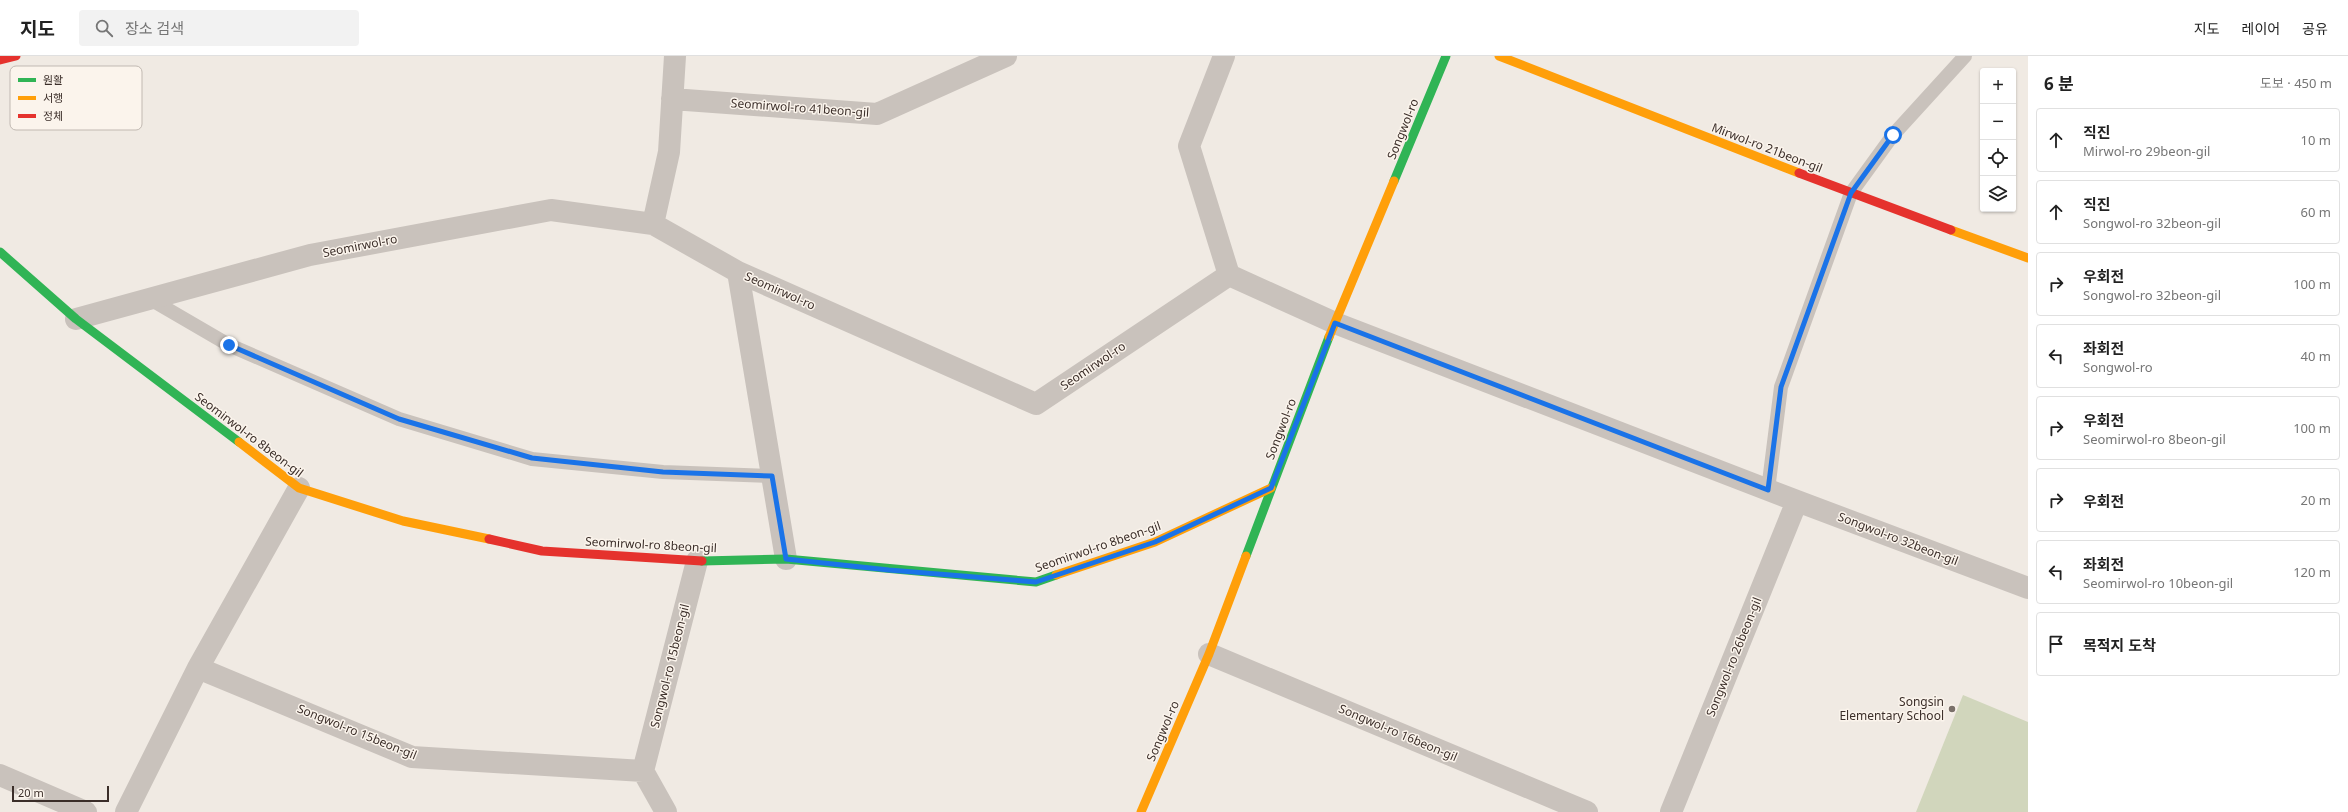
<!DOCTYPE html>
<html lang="ko">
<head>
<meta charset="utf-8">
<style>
  :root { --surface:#fff; --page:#f2f2f2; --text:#222; --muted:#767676; --line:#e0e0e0 }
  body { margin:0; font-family:"Noto Sans","Noto Sans KR",sans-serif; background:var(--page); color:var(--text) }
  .controls { position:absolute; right:12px; top:12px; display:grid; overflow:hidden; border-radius:4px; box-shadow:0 1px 3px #0004 }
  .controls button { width:36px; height:36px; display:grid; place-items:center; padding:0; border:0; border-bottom:1px solid var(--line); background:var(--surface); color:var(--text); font:20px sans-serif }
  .scale { position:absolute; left:12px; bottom:10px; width:97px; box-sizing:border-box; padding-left:4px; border:2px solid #3b2e29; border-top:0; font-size:11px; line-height:14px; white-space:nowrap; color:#3b2e29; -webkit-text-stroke:3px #fbf4ec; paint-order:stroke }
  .stop { position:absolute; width:12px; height:12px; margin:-9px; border:3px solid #1a73e8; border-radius:50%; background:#fff }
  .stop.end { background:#1a73e8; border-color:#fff; box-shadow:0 1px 4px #0008 }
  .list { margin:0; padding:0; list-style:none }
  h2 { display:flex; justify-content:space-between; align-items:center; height:52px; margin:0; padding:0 16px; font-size:17px }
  h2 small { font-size:13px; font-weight:400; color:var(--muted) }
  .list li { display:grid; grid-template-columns:26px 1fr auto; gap:12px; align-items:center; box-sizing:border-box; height:64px; margin:0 8px 8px; padding:0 8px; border:1px solid var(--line); border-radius:4px }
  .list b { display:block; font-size:15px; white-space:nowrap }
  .list p { margin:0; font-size:13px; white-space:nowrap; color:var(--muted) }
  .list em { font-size:13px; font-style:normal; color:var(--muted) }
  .icon { flex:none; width:22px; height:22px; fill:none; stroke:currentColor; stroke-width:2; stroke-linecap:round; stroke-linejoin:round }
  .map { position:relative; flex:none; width:2028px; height:756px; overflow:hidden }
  header { display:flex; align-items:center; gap:24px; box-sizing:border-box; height:56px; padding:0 20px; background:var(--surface); border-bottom:1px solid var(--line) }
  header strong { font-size:19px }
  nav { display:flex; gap:22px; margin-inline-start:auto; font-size:14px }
  .search { width:280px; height:36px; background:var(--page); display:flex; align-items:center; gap:10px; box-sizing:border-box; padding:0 14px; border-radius:4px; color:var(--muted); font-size:15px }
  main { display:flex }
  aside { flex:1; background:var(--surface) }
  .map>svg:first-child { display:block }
  .green { fill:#d1d6bc }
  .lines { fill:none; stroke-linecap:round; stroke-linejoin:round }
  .lane { stroke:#c9c2bc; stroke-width:14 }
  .street { stroke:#c9c2bc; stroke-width:22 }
  .fast { stroke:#30b455; stroke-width:9 }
  .slow { stroke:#ff9f0a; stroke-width:9 }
  .jam { stroke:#e5322d; stroke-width:9 }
  .route { stroke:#1a73e8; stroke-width:5 }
  .poi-dot { fill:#7a706a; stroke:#fbf4ec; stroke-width:1.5 }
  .labels { text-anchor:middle; stroke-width:3; stroke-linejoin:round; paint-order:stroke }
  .street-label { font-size:12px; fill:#3b2e29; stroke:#fbf4ec }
  .poi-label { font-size:12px; fill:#3b2e29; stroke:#fbf4ec; text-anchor:end }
  .key { fill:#fbf4ec; stroke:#c1b9b2; stroke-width:1 }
  .key-label { font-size:11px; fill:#3b2e29 }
</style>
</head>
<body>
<header>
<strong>지도</strong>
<div class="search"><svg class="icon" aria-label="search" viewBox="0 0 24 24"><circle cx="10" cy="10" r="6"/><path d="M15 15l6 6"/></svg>장소 검색</div>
<nav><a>지도</a><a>레이어</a><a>공유</a></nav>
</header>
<main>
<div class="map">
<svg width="2028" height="756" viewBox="0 0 2028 756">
  <rect width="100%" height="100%" fill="#f0eae3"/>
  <path class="green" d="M1963,639L2028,666V756H1916Z"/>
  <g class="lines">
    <path class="lane" d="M150,243L229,289L399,363L532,403L663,416L772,420
      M1768,434L1781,331L1851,137L1893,79L1965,0"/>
    <path class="street" d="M1224,0L1189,90L1229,219
      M672,43L877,58L1006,0
      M653,168L669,96L675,0
      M738,216L786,503
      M1229,219L1335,267L1797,445L2028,532
      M76,263L310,199L551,154L653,168L738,216L1036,348L1229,219
      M1209,598L1587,756
      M198,612L412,701L643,715
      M0,719L86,756
      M126,756L198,612L299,432
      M666,756L643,715L697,505
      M1671,756L1797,445"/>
    <path class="fast" d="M1394,125L1446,0
      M0,196L76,263L239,386
      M1246,500L1329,281
      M702,505L786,503L1036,526L1056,519"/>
    <path class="slow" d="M1499,0L1799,117
      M1951,174L2028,202
      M1329,281L1394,125
      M239,386L299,432L403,465L489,483
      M1056,519L1155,486L1271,432
      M1141,756L1209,598L1246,500"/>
    <path class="jam" d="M0,4L16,0
      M1799,117L1951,174
      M489,483L542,495L702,505"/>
  </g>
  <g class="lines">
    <path class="route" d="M229,289L399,363L532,402L663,416L772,420L786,503L889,514L1036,526L1155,486L1271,432L1335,267L1768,434L1781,331L1851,137L1893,79"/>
  </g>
  <circle class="poi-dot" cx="1952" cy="653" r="4"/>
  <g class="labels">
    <g class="street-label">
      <text transform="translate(800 52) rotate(4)" y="4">Seomirwol-ro 41beon-gil</text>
      <text transform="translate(1403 73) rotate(-68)" y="4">Songwol-ro</text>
      <text transform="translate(1767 92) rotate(21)" y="4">Mirwol-ro 21beon-gil</text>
      <text transform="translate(360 190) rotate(-11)" y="4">Seomirwol-ro</text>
      <text transform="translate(780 235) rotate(24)" y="4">Seomirwol-ro</text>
      <text transform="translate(1093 310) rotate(-34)" y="4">Seomirwol-ro</text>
      <text transform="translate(1281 373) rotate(-69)" y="4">Songwol-ro</text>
      <text transform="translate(249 379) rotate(37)" y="4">Seomirwol-ro 8beon-gil</text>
      <text transform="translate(1898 483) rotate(21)" y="4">Songwol-ro 32beon-gil</text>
      <text transform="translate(651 489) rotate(3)" y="4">Seomirwol-ro 8beon-gil</text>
      <text transform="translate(1098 491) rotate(-19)" y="4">Seomirwol-ro 8beon-gil</text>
      <text transform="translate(1734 601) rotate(-68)" y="4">Songwol-ro 26beon-gil</text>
      <text transform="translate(670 610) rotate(-76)" y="4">Songwol-ro 15beon-gil</text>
      <text transform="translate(1163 675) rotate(-67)" y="4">Songwol-ro</text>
      <text transform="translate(357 676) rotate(22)" y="4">Songwol-ro 15beon-gil</text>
      <text transform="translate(1398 677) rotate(23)" y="4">Songwol-ro 16beon-gil</text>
    </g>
    <g class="poi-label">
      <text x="1944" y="650">Songsin<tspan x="1944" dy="14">Elementary School</tspan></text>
    </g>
  </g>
  <rect x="10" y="10" width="132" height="64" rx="6" class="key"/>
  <rect x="18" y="22" width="18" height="4" fill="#30b455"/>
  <rect x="18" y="40" width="18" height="4" fill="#ff9f0a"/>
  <rect x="18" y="58" width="18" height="4" fill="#e5322d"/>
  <g class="key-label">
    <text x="43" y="28">원활</text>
    <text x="43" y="46">서행</text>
    <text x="43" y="64">정체</text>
  </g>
</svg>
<div class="controls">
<button>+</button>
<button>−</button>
<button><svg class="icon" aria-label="locate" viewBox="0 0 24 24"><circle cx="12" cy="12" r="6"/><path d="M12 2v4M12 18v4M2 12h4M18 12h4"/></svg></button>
<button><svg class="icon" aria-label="layers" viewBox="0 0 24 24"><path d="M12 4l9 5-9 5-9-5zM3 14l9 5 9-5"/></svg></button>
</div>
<div class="scale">20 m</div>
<div class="stop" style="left:1893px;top:79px"></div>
<div class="stop end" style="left:229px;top:289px"></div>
</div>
<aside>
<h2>6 분<small>도보 · 450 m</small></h2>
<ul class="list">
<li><svg class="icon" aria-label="ahead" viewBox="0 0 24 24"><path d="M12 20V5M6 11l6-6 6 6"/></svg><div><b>직진</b><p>Mirwol-ro 29beon-gil</p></div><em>10 m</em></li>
<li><svg class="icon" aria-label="ahead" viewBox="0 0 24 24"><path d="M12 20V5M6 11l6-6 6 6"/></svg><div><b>직진</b><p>Songwol-ro 32beon-gil</p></div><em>60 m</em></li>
<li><svg class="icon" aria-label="right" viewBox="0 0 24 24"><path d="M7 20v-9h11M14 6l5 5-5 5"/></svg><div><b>우회전</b><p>Songwol-ro 32beon-gil</p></div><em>100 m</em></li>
<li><svg class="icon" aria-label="left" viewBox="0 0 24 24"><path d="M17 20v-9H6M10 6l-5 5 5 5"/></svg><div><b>좌회전</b><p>Songwol-ro</p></div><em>40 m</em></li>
<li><svg class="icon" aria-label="right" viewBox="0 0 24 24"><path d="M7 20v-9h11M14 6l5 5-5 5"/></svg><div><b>우회전</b><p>Seomirwol-ro 8beon-gil</p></div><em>100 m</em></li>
<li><svg class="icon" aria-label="right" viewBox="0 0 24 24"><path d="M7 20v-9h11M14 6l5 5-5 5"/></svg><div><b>우회전</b></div><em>20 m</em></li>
<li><svg class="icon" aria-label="left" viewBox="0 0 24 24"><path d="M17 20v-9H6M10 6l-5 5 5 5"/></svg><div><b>좌회전</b><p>Seomirwol-ro 10beon-gil</p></div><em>120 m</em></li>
<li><svg class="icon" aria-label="arrive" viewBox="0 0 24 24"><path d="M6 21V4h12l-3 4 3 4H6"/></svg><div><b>목적지 도착</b></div></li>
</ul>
</aside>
</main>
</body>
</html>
